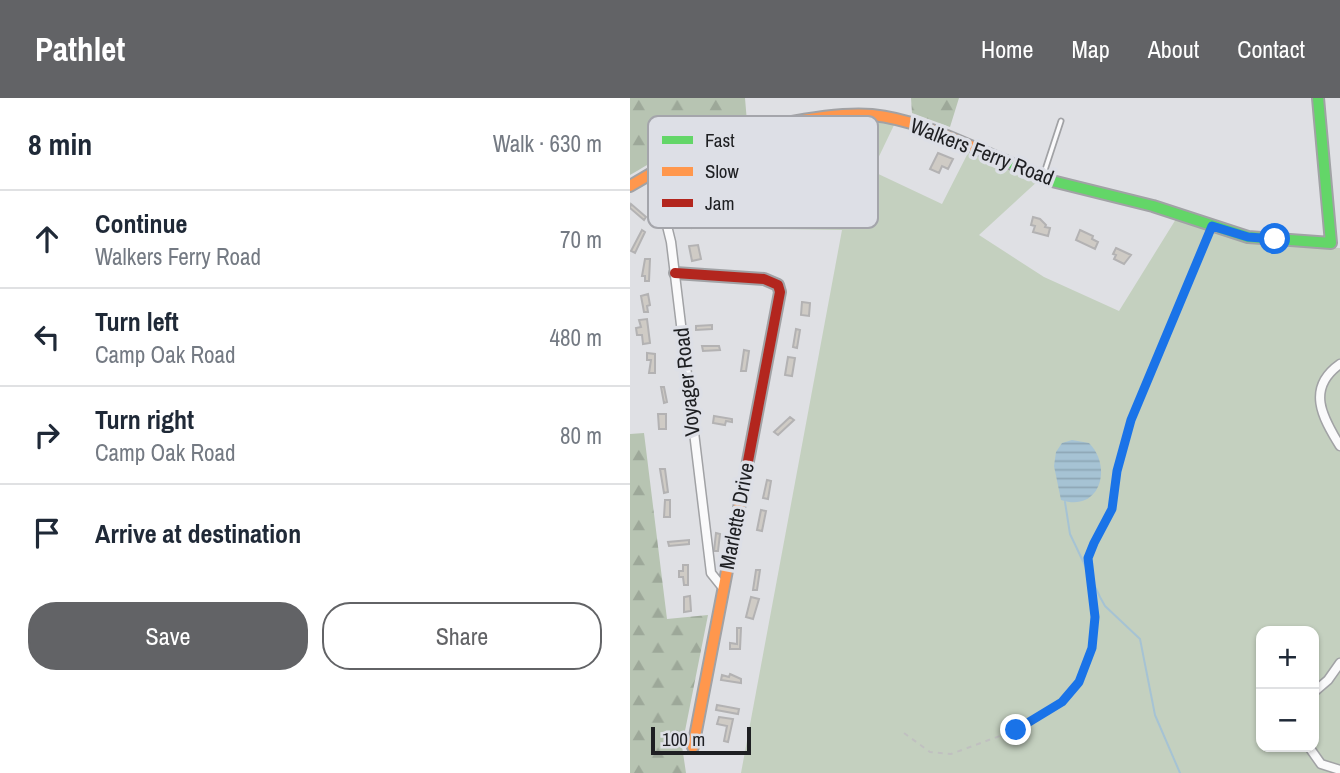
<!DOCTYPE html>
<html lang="en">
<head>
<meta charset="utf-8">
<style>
  :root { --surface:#fff; --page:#f6f6f7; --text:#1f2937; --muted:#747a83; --line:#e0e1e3; --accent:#626366 }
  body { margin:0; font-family:"Archivo Narrow",sans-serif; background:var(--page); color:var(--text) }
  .controls { position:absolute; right:21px; bottom:21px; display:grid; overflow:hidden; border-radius:14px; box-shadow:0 2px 5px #0004 }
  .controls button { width:63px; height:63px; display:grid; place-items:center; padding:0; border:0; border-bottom:2px solid var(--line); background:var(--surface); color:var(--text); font:35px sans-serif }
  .scale { position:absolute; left:21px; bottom:18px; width:100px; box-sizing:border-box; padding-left:7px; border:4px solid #1e1f22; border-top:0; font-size:19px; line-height:24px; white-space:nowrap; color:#1e1f22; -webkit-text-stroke:5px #dddfe6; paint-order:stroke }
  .stop { position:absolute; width:21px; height:21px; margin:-16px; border:5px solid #1a73e8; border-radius:50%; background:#fff }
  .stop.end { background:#1a73e8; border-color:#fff; box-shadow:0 2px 7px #0008 }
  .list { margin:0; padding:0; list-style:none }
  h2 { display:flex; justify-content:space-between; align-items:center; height:91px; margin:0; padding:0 28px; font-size:30px }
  h2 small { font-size:23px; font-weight:400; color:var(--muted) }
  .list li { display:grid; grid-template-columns:46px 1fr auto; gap:21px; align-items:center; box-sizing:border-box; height:98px; padding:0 28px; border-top:2px solid var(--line) }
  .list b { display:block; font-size:26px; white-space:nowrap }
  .list p { margin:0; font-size:23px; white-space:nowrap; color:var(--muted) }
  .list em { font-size:23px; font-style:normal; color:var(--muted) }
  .actions { display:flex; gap:14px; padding:21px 28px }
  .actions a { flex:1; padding:16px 0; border:2px solid var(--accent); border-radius:28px; text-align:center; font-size:24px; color:var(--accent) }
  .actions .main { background:var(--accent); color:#fff }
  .icon { flex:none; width:38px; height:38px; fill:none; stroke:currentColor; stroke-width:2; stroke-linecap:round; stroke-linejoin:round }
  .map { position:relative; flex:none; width:710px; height:675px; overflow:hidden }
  header { display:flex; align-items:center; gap:42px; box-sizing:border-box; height:98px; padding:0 35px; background:var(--accent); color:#fff }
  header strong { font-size:33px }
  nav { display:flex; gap:38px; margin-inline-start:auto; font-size:24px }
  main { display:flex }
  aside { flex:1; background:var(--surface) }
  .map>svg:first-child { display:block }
  .forest { fill:url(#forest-firs) }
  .park { fill:#c4d0bf; fill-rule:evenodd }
  .water { fill:url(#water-rules) }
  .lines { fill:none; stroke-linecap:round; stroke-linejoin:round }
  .stream { stroke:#a6c3d4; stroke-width:2 }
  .building { fill:#cfcbc5; stroke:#b3b2b3; stroke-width:2 }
  .lane-casing { stroke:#a1a2a5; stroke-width:7 }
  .street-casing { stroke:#a1a2a5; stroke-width:11 }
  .fast-casing { stroke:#a1a2a5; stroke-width:14 }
  .slow-casing { stroke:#a1a2a5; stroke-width:14 }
  .jam-casing { stroke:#a1a2a5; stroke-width:14 }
  .path { stroke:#c0c0c0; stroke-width:2; stroke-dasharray:5 5; stroke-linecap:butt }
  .lane { stroke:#fafafb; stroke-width:3.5 }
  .street { stroke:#fafafb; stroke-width:8 }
  .fast { stroke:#63d668; stroke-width:10 }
  .slow { stroke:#ff974d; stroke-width:10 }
  .jam { stroke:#b3261e; stroke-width:10 }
  .route { stroke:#1a73e8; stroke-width:9 }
  .labels { text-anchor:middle; stroke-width:7; stroke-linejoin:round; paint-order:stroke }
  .street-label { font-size:21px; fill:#1e1f22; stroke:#dddfe6 }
  .key { fill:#dddfe6; stroke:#a4a5ab; stroke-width:2 }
  .key-label { font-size:19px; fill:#1e1f22 }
</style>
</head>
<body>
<header>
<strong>Pathlet</strong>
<nav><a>Home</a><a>Map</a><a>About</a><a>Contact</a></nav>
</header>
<main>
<aside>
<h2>8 min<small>Walk · 630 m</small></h2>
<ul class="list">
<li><svg class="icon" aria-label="ahead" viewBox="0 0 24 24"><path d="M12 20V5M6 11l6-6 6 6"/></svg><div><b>Continue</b><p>Walkers Ferry Road</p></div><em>70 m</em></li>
<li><svg class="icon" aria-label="left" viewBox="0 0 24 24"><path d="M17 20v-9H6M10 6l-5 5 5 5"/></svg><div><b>Turn left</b><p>Camp Oak Road</p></div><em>480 m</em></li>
<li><svg class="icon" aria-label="right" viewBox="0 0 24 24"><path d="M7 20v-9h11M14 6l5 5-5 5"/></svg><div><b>Turn right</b><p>Camp Oak Road</p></div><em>80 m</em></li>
<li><svg class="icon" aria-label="arrive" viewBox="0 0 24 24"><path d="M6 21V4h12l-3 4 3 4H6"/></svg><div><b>Arrive at destination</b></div></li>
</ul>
<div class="actions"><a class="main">Save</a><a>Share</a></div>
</aside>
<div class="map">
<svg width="710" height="675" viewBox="0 0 710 675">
  <defs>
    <pattern id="forest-firs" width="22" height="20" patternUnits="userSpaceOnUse" patternTransform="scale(1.75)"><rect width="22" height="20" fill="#b7c4b2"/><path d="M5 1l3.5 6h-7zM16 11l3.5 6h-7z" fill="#9da899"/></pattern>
    <pattern id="water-rules" width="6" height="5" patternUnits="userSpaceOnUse" patternTransform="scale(1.75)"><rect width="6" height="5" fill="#a6c3d4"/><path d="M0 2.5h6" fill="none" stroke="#8ea7b6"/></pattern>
  </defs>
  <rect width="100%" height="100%" fill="#dfe0e4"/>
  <path class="forest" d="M0,0H115L117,24C74,34 38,55 0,77Z
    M281,0H329L320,29L282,15Z
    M14,335L37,521L78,517L52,648L56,675H0V336Z"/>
  <path class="park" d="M244,21L265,25L242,73L312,106L339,53L409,82L349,137L414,179L489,213L546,121L631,144L710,150V675H111L212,132L90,130L70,54C124,32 185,22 244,21ZM631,533H684V649H631Z"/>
  <path class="water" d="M442,342L459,345C483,369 470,415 431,402L424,368L426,354L432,345Z"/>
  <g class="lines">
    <path class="stream" d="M435,404L440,436L470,499L475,508L510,541L525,617L550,675"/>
  </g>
  <path class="building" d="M308,55L323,61L318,71L312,68L309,75L300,71Z
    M1,106L16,119L14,122L0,110Z
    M61,106L66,129L62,130L56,107Z
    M403,119L410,121L416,127L415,129L420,130L418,138L403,134L405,128L401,127Z
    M12,132L15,134L5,155L1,153Z
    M450,132L463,138L462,141L468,144L465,151L446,142Z
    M68,147L71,161L62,163L59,148Z
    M486,150L501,157L494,166L484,161L486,157L483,156Z
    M15,161H20L19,183H15V178H12Z
    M18,196L20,207L17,208L18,214H14L11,198Z
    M172,204L180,205L179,218L171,217Z
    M17,221L20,245L13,246L12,237H7L6,230L11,229L9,222Z
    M82,227V231L66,232V228Z
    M166,231L170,232L167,250L163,249Z
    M72,248H89L90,252L73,253Z
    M114,252L119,253L116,273H111Z
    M17,255L25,256V275H19L21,262H17Z
    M158,259L165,260L162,278L155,277Z
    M31,289H34L37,304L34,305Z
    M28,316H36V331H29Z
    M84,318L102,321V324L96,323L95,327L83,325Z
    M160,319L164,322L148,337L144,334Z
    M30,371H35L38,394L34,395Z
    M137,382L141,383L138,401L133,400Z
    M35,402H40V419H34Z
    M131,412L136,413L132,433L127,432Z
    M86,435L90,436L88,453H84Z
    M59,442V446L39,448L38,444Z
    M53,467H58V487H54L53,479H49V473H53Z
    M126,472H130L127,492H123Z
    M60,498L61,513L54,514V499Z
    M121,499L129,501L123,521L116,519Z
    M107,530H111L110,551H100V545L107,546Z
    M100,576L111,581V585L91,582L92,577L99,579Z
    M87,607L109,611L108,616L86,612Z
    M89,619L103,621L98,644L94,643L97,628L87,626Z"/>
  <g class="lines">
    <g class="lane-casing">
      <path id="lane" d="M413,78L431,23"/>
    </g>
    <g class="street-casing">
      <path id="street" d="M24,75L41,144L81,475L93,490
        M710,266C676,290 692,319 710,348
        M684,594L698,582L710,565
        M679,649L691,666L710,672"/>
    </g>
    <g class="fast-casing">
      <path id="fast" d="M359,56L422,83L523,108L618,139L701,145L688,0"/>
    </g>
    <g class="slow-casing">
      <path id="slow" d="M0,88C21,76 43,62 65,51C103,33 200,13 242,17C283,21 322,40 359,56
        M63,649L115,379"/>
    </g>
    <g class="jam-casing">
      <path id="jam" d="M45,175L134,181L148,187L150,194L115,379"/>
    </g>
    <path class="path" d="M274,635L300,654L321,656L386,632L432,604L449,584L462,550L465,518L458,460L482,410L487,373L501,322L520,282L530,247L579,136"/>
    <use href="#lane" class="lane"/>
    <use href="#street" class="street"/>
    <use href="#fast" class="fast"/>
    <use href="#slow" class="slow"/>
    <use href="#jam" class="jam"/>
  </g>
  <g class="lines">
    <path class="route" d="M386,632L432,604L449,584L462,550L465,519L458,460L464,445L482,411L487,373L501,322L582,128L618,139L645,141"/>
  </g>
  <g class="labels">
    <g class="street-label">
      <text transform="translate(352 54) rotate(21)" y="7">Walkers Ferry Road</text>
      <text transform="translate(57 284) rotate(-96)" y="7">Voyager Road</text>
      <text transform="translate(107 418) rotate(-79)" y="7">Marlette Drive</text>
    </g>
  </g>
  <rect x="18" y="18" width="230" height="112" rx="10" class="key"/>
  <rect x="32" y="38" width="31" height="8" fill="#63d668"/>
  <rect x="32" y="69" width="31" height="9" fill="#ff974d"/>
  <rect x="32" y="101" width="31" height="8" fill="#b3261e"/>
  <g class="key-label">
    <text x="75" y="49">Fast</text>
    <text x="75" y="80">Slow</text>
    <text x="75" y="112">Jam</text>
  </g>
</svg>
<div class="controls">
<button>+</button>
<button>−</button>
</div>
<div class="scale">100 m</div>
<div class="stop" style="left:645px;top:141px"></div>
<div class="stop end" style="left:386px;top:632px"></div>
</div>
</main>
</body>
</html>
